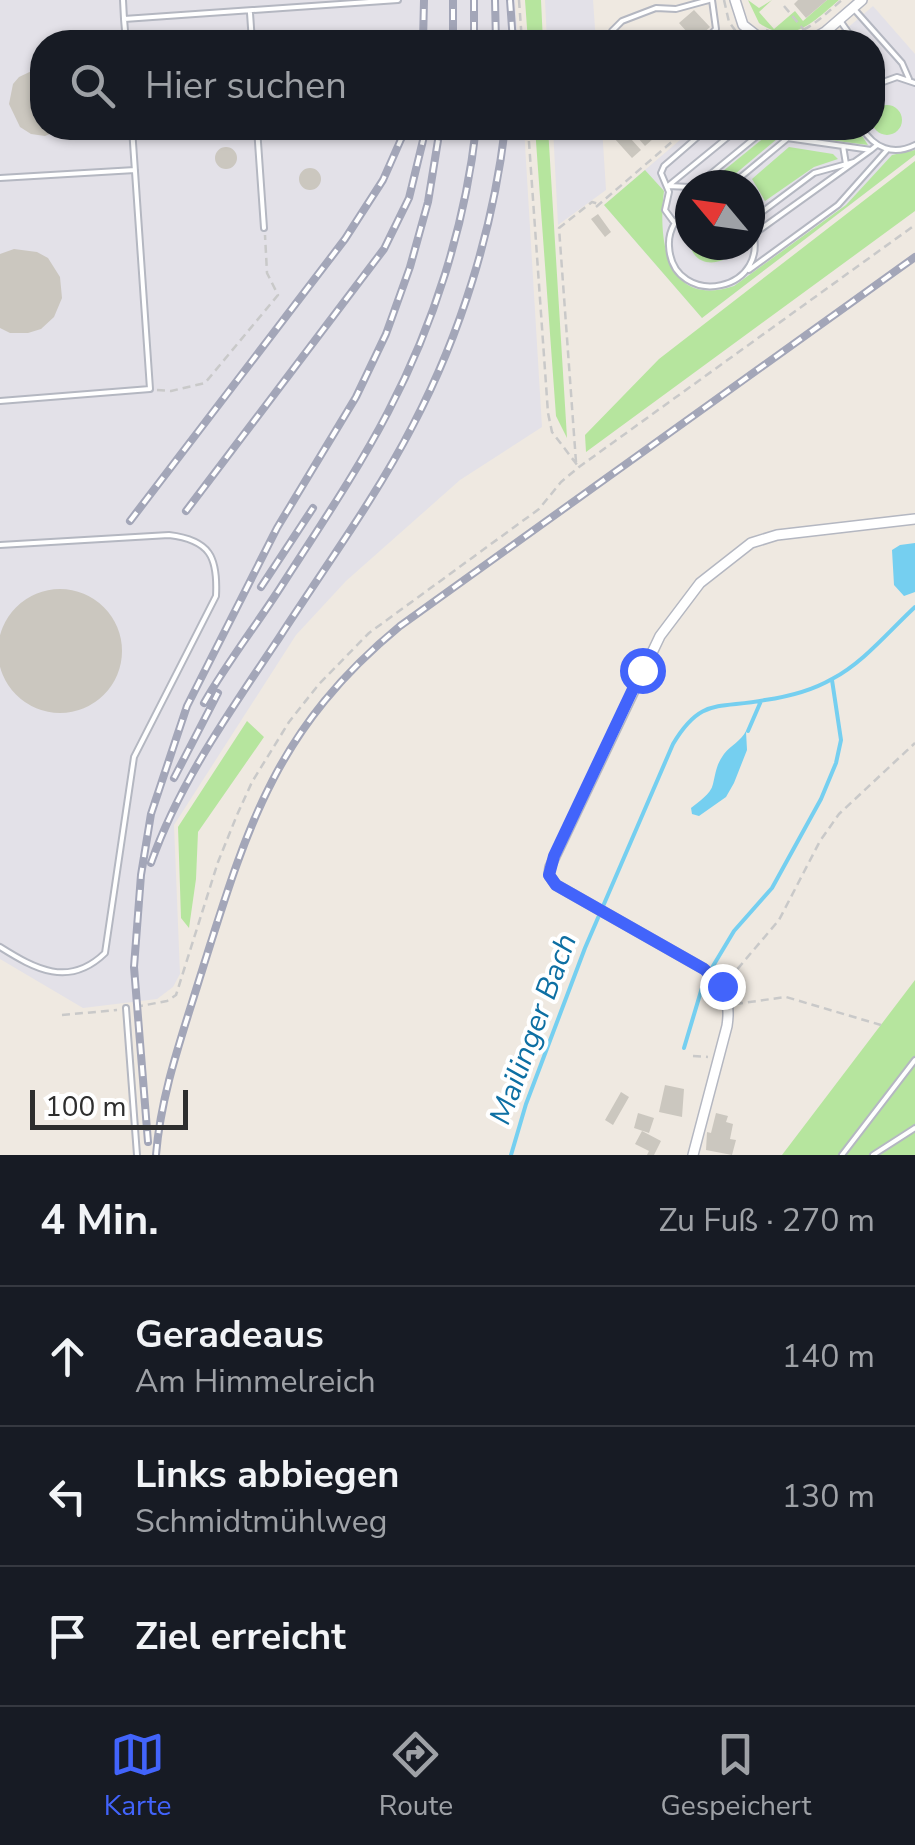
<!DOCTYPE html>
<html lang="de">
<head>
<meta charset="utf-8">
<style>
  :root { --surface:#171b24; --page:#242831; --text:#f1f3f6; --muted:#9ea1a6; --line:#363941; --accent:#4264fb }
  body { margin:0; font-family:"Nunito Sans",sans-serif; background:var(--page); color:var(--text) }
  .compass { position:absolute; left:675px; top:170px; width:90px; height:90px; border-radius:50%; background:var(--surface); box-shadow:0 2px 8px #0004; rotate:299deg }
  .scale { position:absolute; left:30px; bottom:25px; width:158px; box-sizing:border-box; padding-left:10px; border:5px solid #2e2e2e; border-top:0; font-size:28px; line-height:35px; white-space:nowrap; color:#2e2e2e; -webkit-text-stroke:8px #fff; paint-order:stroke }
  .stop { position:absolute; width:30px; height:30px; margin:-22px; border:8px solid #4264fb; border-radius:50%; background:#fff }
  .stop.end { background:#4264fb; border-color:#fff; box-shadow:0 2px 10px #0008 }
  .list { margin:0; padding:0; list-style:none }
  h2 { display:flex; justify-content:space-between; align-items:center; height:130px; margin:0; padding:0 40px; font-size:42px }
  h2 small { font-size:32px; font-weight:400; color:var(--muted) }
  .list li { display:grid; grid-template-columns:65px 1fr auto; gap:30px; align-items:center; box-sizing:border-box; height:140px; padding:0 40px; border-top:2px solid var(--line) }
  .list b { display:block; font-size:38px; white-space:nowrap }
  .list p { margin:0; font-size:32px; white-space:nowrap; color:var(--muted) }
  .list em { font-size:32px; font-style:normal; color:var(--muted) }
  .icon { flex:none; width:55px; height:55px; fill:none; stroke:currentColor; stroke-width:2; stroke-linecap:round; stroke-linejoin:round }
  .map { position:relative; flex:none; width:915px; height:1155px; overflow:hidden }
  .search { position:absolute; background:var(--surface); box-shadow:0 2px 8px #0004; left:30px; right:30px; top:30px; height:110px; display:flex; align-items:center; gap:25px; box-sizing:border-box; padding:0 35px; border-radius:40px; color:var(--muted); font-size:38px }
  .sheet { height:550px; background:var(--surface) }
  nav { display:flex; justify-content:space-around; align-items:center; box-sizing:border-box; height:140px; border-top:2px solid var(--line); background:var(--surface); font-size:28px; color:var(--muted) }
  nav a { display:grid; justify-items:center; gap:5px }
  nav .on { color:var(--accent) }
  .map>svg:first-child { display:block }
  .industrial { fill:#e3e1e8; fill-rule:evenodd }
  .green { fill:#b6e59e }
  .water { fill:#75cff0 }
  .lines { fill:none; stroke-linecap:round; stroke-linejoin:round }
  .stream { stroke:#75cff0; stroke-width:4 }
  .building { fill:#cbc7bf }
  .lane-casing { stroke:#b4b7c1; stroke-width:8 }
  .street-casing { stroke:#b4b7c1; stroke-width:12 }
  .path { stroke:#c9c9c9; stroke-width:2.5; stroke-dasharray:8 5; stroke-linecap:butt }
  .lane { stroke:#fff; stroke-width:4 }
  .street { stroke:#fff; stroke-width:9 }
  .rail-casing { stroke:#a3a6b8; stroke-width:8 }
  .rail { stroke:#fff; stroke-width:4; stroke-dasharray:11; stroke-linecap:butt }
  .route { stroke:#4264fb; stroke-width:12 }
  .labels { text-anchor:middle; stroke-width:8; stroke-linejoin:round; paint-order:stroke }
  .water-label { font-size:30px; font-style:italic; fill:#0d6fa3; stroke:#fff }
</style>
</head>
<body>
<div class="map">
<svg width="915" height="1155" viewBox="0 0 915 1155">
  <rect width="100%" height="100%" fill="#efe9e1"/>
  <path class="industrial" d="M0,0H515L518,42H42V128H524L542,427L460,480L346,581L296,635L174,825L180,974L173,987L157,999L83,1008L0,959Z
    M545,0H593L596,42H547Z
    M873,6L915,54V155L702,318L604,205L694,128H872V42H831ZM690,185H750V245H690Z
    M553,128H602L606,190L558,225Z"/>
  <path class="green" d="M525,0H541L543,42H528Z
    M748,0L759,8L772,0L759,12L774,29L795,11L803,21L827,0H839C813,22 792,46 759,23Z
    M872 120a15 15 0 1 1 30 0a15 15 0 1 1-30 0Z
    M535,128H548L567,438L556,416Z
    M776,128H790L722,185L717,182V176Z
    M813,128H857L868,145L814,138L810,134Z
    M789,147L833,154L838,159L814,167L765,201L752,179Z
    M915,150V155L702,318L604,205L645,170L664,191C658,238 665,309 734,286L846,205L892,155Z
    M915,161V211L586,452L585,435L659,359Z
    M690,245H732L723,260C708,266 694,261 690,245Z
    M247,721L264,737L198,832L196,879L189,928L181,918L178,827Z
    M915,980V1155H782Z"/>
  <path class="water" d="M915,543V592L904,596L894,585L892,550L900,545Z
    M746,731L747,750L734,783L726,797L699,816L692,814L691,808C698,802 711,794 713,784C716,772 716,765 724,754C731,745 741,741 746,731Z"/>
  <g class="lines">
    <path class="stream" d="M748,731L761,701
      M684,1048L704,981L734,931L772,888L821,799L836,763L841,740L832,680
      M511,1155L526,1104L585,948L673,744C701,697 718,709 765,700C786,697 813,690 832,679C863,663 889,631 915,607"/>
  </g>
  <path class="building" d="M798,0H827L806,18L794,4Z
    M694,10L710,27L695,41L679,23Z
    M40,67L42,128H64L45,136L31,134L20,127L9,104L13,84L19,77Z
    M605,128H621L641,150L632,158Z
    M629,128H645L654,138L645,146Z
    M215 158a11 11 0 1 1 22 0a11 11 0 1 1-22 0Z
    M299 179a11 11 0 1 1 22 0a11 11 0 1 1-22 0Z
    M598,214L611,232L605,237L591,219Z
    M14,249L37,252L48,258L60,277L62,298L54,317L41,329L28,333H10L0,328V254Z
    M-2 651a62 62 0 1 1 124 0a62 62 0 1 1-124 0Z
    M665,1085L684,1089L682,1117L659,1112Z
    M621,1092L629,1097L613,1125L605,1120Z
    M638,1113L654,1118L649,1133L634,1128Z
    M716,1113L728,1116L726,1122L733,1124L730,1139L736,1140L732,1155L706,1150L707,1132L711,1133Z
    M642,1131L661,1141L654,1155H647L649,1151L635,1144Z"/>
  <g class="lines">
    <g class="lane-casing">
      <path id="lane" d="M123,0L124,19
        M854,9L902,63L909,79
        M250,13L252,42
        M841,22L855,42
        M714,33L725,42
        M126,42L124,19L398,0
        M608,42L612,31L622,21L656,8L676,9L709,0
        M703,42L716,29L712,0
        M872,86L897,77L915,83
        M257,128L264,228
        M862,128C874,148 893,156 915,145
        M787,138L871,150L877,145
        M843,146L846,164
        M0,178L135,170
        M697,185L767,128
        M731,185L800,128
        M668,186L739,128
        M668,186L690,187
        M690,207C677,216 668,230 669,246C672,311 778,293 750,223
        M673,221L665,210L669,192L661,173L664,166L708,128
        M750,221L814,173L854,162
        M754,234L871,150
        M749,270L838,205L887,150
        M0,401L150,389L132,128
        M0,545L169,535C210,540 218,557 216,596L134,757L105,953C69,988 35,969 0,947
        M126,1008L137,1155
        M842,1155L915,1060
        M873,1155L915,1128"/>
    </g>
    <g class="street-casing">
      <path id="street" d="M735,0L743,25L765,42
        M807,42L825,32L862,0
        M693,1155L727,1026C731,1000 724,984 704,969L556,885L549,875L550,867L660,636L700,583L751,543L777,535L915,519"/>
    </g>
    <path class="path" d="M519,0L522,42
      M724,0L729,22L744,42
      M784,6L804,30
      M766,30C799,44 819,19 842,0
      M528,128L548,413L552,432L578,466
      M750,187L760,202
      M596,207L688,128
      M157,390L171,391L205,383L278,295L267,273L265,235
      M576,462L559,228L592,202L599,204
      M729,979L779,920L820,841L839,814L915,743
      M735,1004L786,997L881,1025
      M135,1007L167,1001L176,995L218,862L237,815L252,782L289,722L319,684L369,633L539,509L561,482L579,467L915,225
      M62,1015L117,1010
      M693,1056L708,1057"/>
    <use href="#lane" class="lane"/>
    <use href="#street" class="street"/>
    <g class="rail-casing">
      <path id="rail" d="M474,0V42
        M495,0L496,42
        M510,0L513,42
        M423,42L424,0
        M453,42V0
        M186,511L384,249L409,198L426,128
        M130,521L345,239L383,180L406,128
        M261,587L313,508
        M204,703C228,661 258,623 284,582C320,526 358,470 388,412C434,324 465,226 476,128
        M174,778L218,693
        M151,863C180,781 231,710 279,638C324,568 375,499 413,425C461,333 493,230 505,128
        M148,1142L134,967L141,875L151,814L187,706L277,528L356,397L386,334L410,267L428,202L440,128
        M156,1155C161,1093 182,1036 200,977C247,828 274,730 400,626L915,257"/>
    </g>
    <use href="#rail" class="rail"/>
  </g>
  <g class="lines">
    <path class="route" d="M642,670L554,856L549,875L556,885L704,969L722,986"/>
  </g>
  <g class="labels">
    <g class="water-label">
      <text transform="translate(533 1029) rotate(-70)" y="10">Mailinger Bach</text>
    </g>
  </g>
</svg>
<svg class="compass" viewBox="-18 -18 36 36"><path d="M0-13l5 13h-10z" fill="#e53935"/><path d="M0 13l5-13h-10z" fill="#9ea1a6"/></svg>
<div class="scale">100 m</div>
<div class="stop" style="left:642px;top:670px"></div>
<div class="stop end" style="left:722px;top:986px"></div>
<div class="search"><svg class="icon" aria-label="search" viewBox="0 0 24 24"><circle cx="10" cy="10" r="6"/><path d="M15 15l6 6"/></svg>Hier suchen</div>
</div>
<section class="sheet">
<h2>4 Min.<small>Zu Fuß · 270 m</small></h2>
<ul class="list">
<li><svg class="icon" aria-label="ahead" viewBox="0 0 24 24"><path d="M12 20V5M6 11l6-6 6 6"/></svg><div><b>Geradeaus</b><p>Am Himmelreich</p></div><em>140 m</em></li>
<li><svg class="icon" aria-label="left" viewBox="0 0 24 24"><path d="M17 20v-9H6M10 6l-5 5 5 5"/></svg><div><b>Links abbiegen</b><p>Schmidtmühlweg</p></div><em>130 m</em></li>
<li><svg class="icon" aria-label="arrive" viewBox="0 0 24 24"><path d="M6 21V4h12l-3 4 3 4H6"/></svg><div><b>Ziel erreicht</b></div></li>
</ul>
</section>
<nav>
<a class="on"><svg class="icon" aria-label="map" viewBox="0 0 24 24"><path d="M3 6l6-2 6 2 6-2v14l-6 2-6-2-6 2zM9 4v14M15 6v14"/></svg>Karte</a>
<a><svg class="icon" aria-label="directions" viewBox="0 0 24 24"><path d="M12 3l9 9-9 9-9-9zM9 14v-3h6M13 9l2 2-2 2"/></svg>Route</a>
<a><svg class="icon" aria-label="saved" viewBox="0 0 24 24"><path d="M7 4h10v16l-5-4-5 4z"/></svg>Gespeichert</a>
</nav>
</body>
</html>
